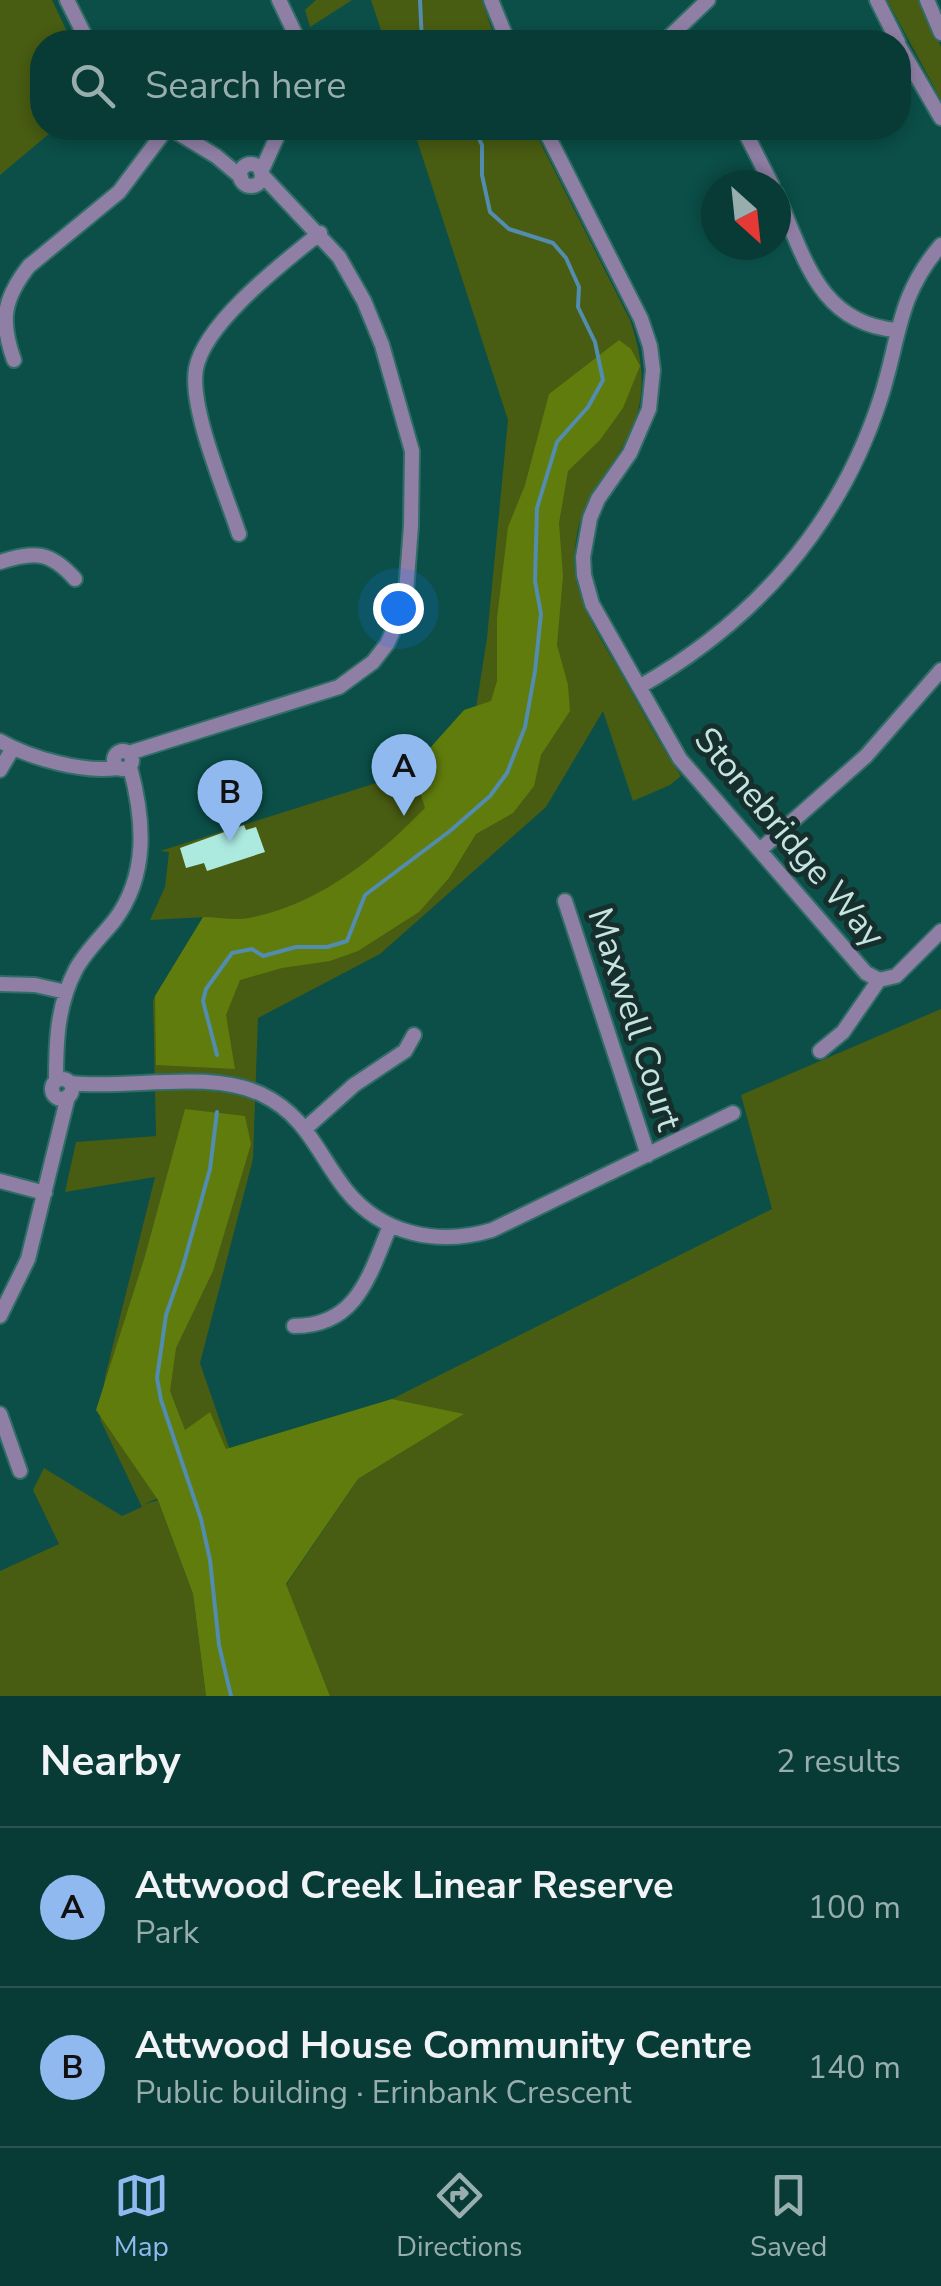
<!DOCTYPE html>
<html lang="en">
<head>
<meta charset="utf-8">
<style>
  :root { --surface:#083b36; --page:#164642; --text:#f1f3f6; --muted:#98adad; --line:#295551; --accent:#90b9f0 }
  body { margin:0; font-family:"Nunito Sans",sans-serif; background:var(--page); color:var(--text) }
  .compass { position:absolute; left:701px; top:170px; width:90px; height:90px; border-radius:50%; background:var(--surface); box-shadow:0 5px 15px #0003; rotate:153deg }
  .you { position:absolute; left:398px; top:608px; width:35px; height:35px; margin:-25px; border:8px solid #fff; border-radius:50%; background:#1a73e8; box-shadow:0 0 0 15px #1a73e833 }
  .badge { display:grid; place-items:center; width:65px; height:65px; border-radius:50%; background:var(--accent); color:#111; font-size:32px; font-weight:700 }
  .pin { position:absolute; translate:-50% -82px; filter:drop-shadow(0 2px 5px #0008) }
  .pin::after { content:''; position:absolute; top:52px; width:35px; height:30px; background:inherit; clip-path:polygon(0 0,100% 0,50% 100%) }
  .list { margin:0; padding:0; list-style:none }
  h2 { display:flex; justify-content:space-between; align-items:center; height:130px; margin:0; padding:0 40px; font-size:42px }
  h2 small { font-size:32px; font-weight:400; color:var(--muted) }
  .list li { display:grid; grid-template-columns:65px 1fr auto; gap:30px; align-items:center; box-sizing:border-box; height:160px; padding:0 40px; border-top:2px solid var(--line) }
  .list b { display:block; font-size:38px; white-space:nowrap }
  .list p { margin:0; font-size:32px; white-space:nowrap; color:var(--muted) }
  .list em { font-size:32px; font-style:normal; color:var(--muted) }
  .icon { flex:none; width:55px; height:55px; fill:none; stroke:currentColor; stroke-width:2; stroke-linecap:round; stroke-linejoin:round }
  .map { position:relative; flex:none; width:941px; height:1696px; overflow:hidden }
  .search { position:absolute; background:var(--surface); box-shadow:0 5px 15px #0003; left:30px; right:30px; top:30px; height:110px; display:flex; align-items:center; gap:25px; box-sizing:border-box; padding:0 35px; border-radius:40px; color:var(--muted); font-size:38px }
  .sheet { height:450px; background:var(--surface) }
  nav { display:flex; justify-content:space-around; align-items:center; box-sizing:border-box; height:140px; border-top:2px solid var(--line); background:var(--surface); font-size:28px; color:var(--muted) }
  nav a { display:grid; justify-items:center; gap:5px }
  nav .on { color:var(--accent) }
  .map>svg:first-child { display:block }
  .green { fill:#485c12 }
  .forest { fill:#607c0c }
  .lines { fill:none; stroke-linecap:round; stroke-linejoin:round }
  .stream { stroke:#528cae; stroke-width:4 }
  .building { fill:#aceae0 }
  .minor-casing { stroke:#306d66; stroke-width:18 }
  .minor { stroke:#8f7fa5; stroke-width:14 }
  .labels { text-anchor:middle; stroke-width:10; stroke-linejoin:round; paint-order:stroke }
  .street-label { font-size:35px; fill:#c6e4df; stroke:#162f2c }
</style>
</head>
<body>
<div class="map">
<svg width="941" height="1696" viewBox="0 0 941 1696">
  <rect width="100%" height="100%" fill="#0b4f48"/>
  <path class="green" d="M0,0H52L72,42H42V128H56L0,175Z
    M316,0H352L310,27L305,10Z
    M371,0H482L496,42H385Z
    M887,0H920L941,47V100Z
    M413,128H533L630,320C644,360 648,400 627,439C608,476 581,497 576,541C574,552 574,568 576,579C583,612 602,641 619,670C639,705 658,742 681,776L670,785L633,801L603,711L546,807L380,954L258,1018L253,1159L200,1363L234,1462L143,1505L158,1500L193,1594L206,1696H0V1571L59,1544L33,1490L44,1468L122,1516L142,1507L100,1419L105,1377L155,1177L65,1192L76,1142L156,1136L153,1000L206,917L150,920L165,887L169,852L160,851L446,761L474,721L487,638L508,420Z
    M941,1009V1696H330L286,1585L358,1479L462,1415L392,1399L772,1209L741,1095Z"/>
  <path class="forest" d="M619,340L631,349L640,366L623,408L600,440L568,471L559,523L563,576L557,645L568,685L570,711L541,755L534,786L513,813L476,834L449,878L419,912L358,951L330,961L282,968L240,980L226,1015L235,1069L156,1065L155,996L203,917C217,917 235,921 249,918C320,904 376,858 425,808L410,759L430,748L464,710L491,701L497,681V618L508,527L525,485L549,394Z
    M185,1109L245,1116L251,1144L213,1271L176,1348L170,1391L185,1430L210,1412L226,1449L392,1399L464,1414L358,1479L286,1584L330,1696H206L193,1594L158,1500L96,1410L145,1256Z"/>
  <g class="lines">
    <path class="stream" d="M420,0L422,42
      M217,1055L203,1001L206,989L232,953L252,949L263,956L296,947H327L347,941L365,895L450,831L490,796L507,773L525,727L535,671L541,614L535,581L537,508L557,442L588,407L603,380L595,342L578,307L579,287L566,258L553,243L509,229L490,212L482,175V145L474,128
      M217,1112L210,1169L183,1266L166,1315L157,1378L161,1400L201,1519L210,1560L219,1645L231,1696"/>
  </g>
  <path class="building" d="M244,825L246,830L256,827L265,852L207,871L204,863L186,868L180,848Z"/>
  <g class="lines">
    <g class="minor-casing">
      <path id="minor" d="M67,0L88,42
        M279,0L299,42
        M491,0L508,42
        M877,0L898,42
        M927,0L941,33
        M664,42L708,0
        M898,44L941,118
        M170,128L216,156L241,177
        M544,128L641,319L650,346L653,370L649,409L630,453L598,499L590,518L583,557L584,575L592,604L680,759L866,973L879,980
        M743,128L772,185
        M240 175a11 11 0 1 1 22 0a11 11 0 1 1-22 0Z
        M261,172L281,128
        M776,193C804,254 817,323 896,330
        M14,360C0,321 3,299 29,266L119,192L167,128
        M239,534C226,494 189,408 196,369C204,323 284,262 320,233
        M0,562C35,551 50,551 75,579
        M639,687C754,622 839,526 880,400C900,340 896,297 941,245
        M0,741C30,758 83,773 117,768
        M114 760a9 9 0 1 1 18 0a9 9 0 1 1-18 0Z
        M129,753L339,687L373,662L387,644L405,605L411,526L412,451L382,345L364,301L339,257L262,175
        M0,770L13,748
        M760,850L866,756L941,670
        M565,901L648,1155
        M0,984L35,985L66,992
        M820,1051L843,1032L879,980L896,976L941,931
        M52 1089a10 10 0 1 1 20 0a10 10 0 1 1-20 0Z
        M56,1081C56,1042 57,1005 76,969C86,951 101,937 114,921C149,875 144,819 130,767
        M70,1083C128,1090 207,1069 261,1094C307,1116 317,1153 346,1190C382,1235 439,1246 492,1230L733,1113
        M306,1128L354,1085L405,1051L414,1035
        M0,1181L45,1193
        M0,1316L28,1259L68,1096
        M294,1326C357,1326 369,1276 390,1226
        M0,1414L20,1471"/>
    </g>
    <use href="#minor" class="minor"/>
  </g>
  <g class="labels">
    <g class="street-label">
      <text transform="translate(790 837) rotate(50)" y="12">Stonebridge Way</text>
      <text transform="translate(635 1019) rotate(72)" y="12">Maxwell Court</text>
    </g>
  </g>
</svg>
<svg class="compass" viewBox="-18 -18 36 36"><path d="M0-13l5 13h-10z" fill="#e53935"/><path d="M0 13l5-13h-10z" fill="#98adad"/></svg>
<div class="you"></div>
<div class="pin badge" style="left:404px;top:816px">A</div>
<div class="pin badge" style="left:230px;top:842px">B</div>
<div class="search"><svg class="icon" aria-label="search" viewBox="0 0 24 24"><circle cx="10" cy="10" r="6"/><path d="M15 15l6 6"/></svg>Search here</div>
</div>
<section class="sheet">
<h2>Nearby<small>2 results</small></h2>
<ul class="list">
<li><span class="badge">A</span><div><b>Attwood Creek Linear Reserve</b><p>Park</p></div><em>100 m</em></li>
<li><span class="badge">B</span><div><b>Attwood House Community Centre</b><p>Public building · Erinbank Crescent</p></div><em>140 m</em></li>
</ul>
</section>
<nav>
<a class="on"><svg class="icon" aria-label="map" viewBox="0 0 24 24"><path d="M3 6l6-2 6 2 6-2v14l-6 2-6-2-6 2zM9 4v14M15 6v14"/></svg>Map</a>
<a><svg class="icon" aria-label="directions" viewBox="0 0 24 24"><path d="M12 3l9 9-9 9-9-9zM9 14v-3h6M13 9l2 2-2 2"/></svg>Directions</a>
<a><svg class="icon" aria-label="saved" viewBox="0 0 24 24"><path d="M7 4h10v16l-5-4-5 4z"/></svg>Saved</a>
</nav>
</body>
</html>
